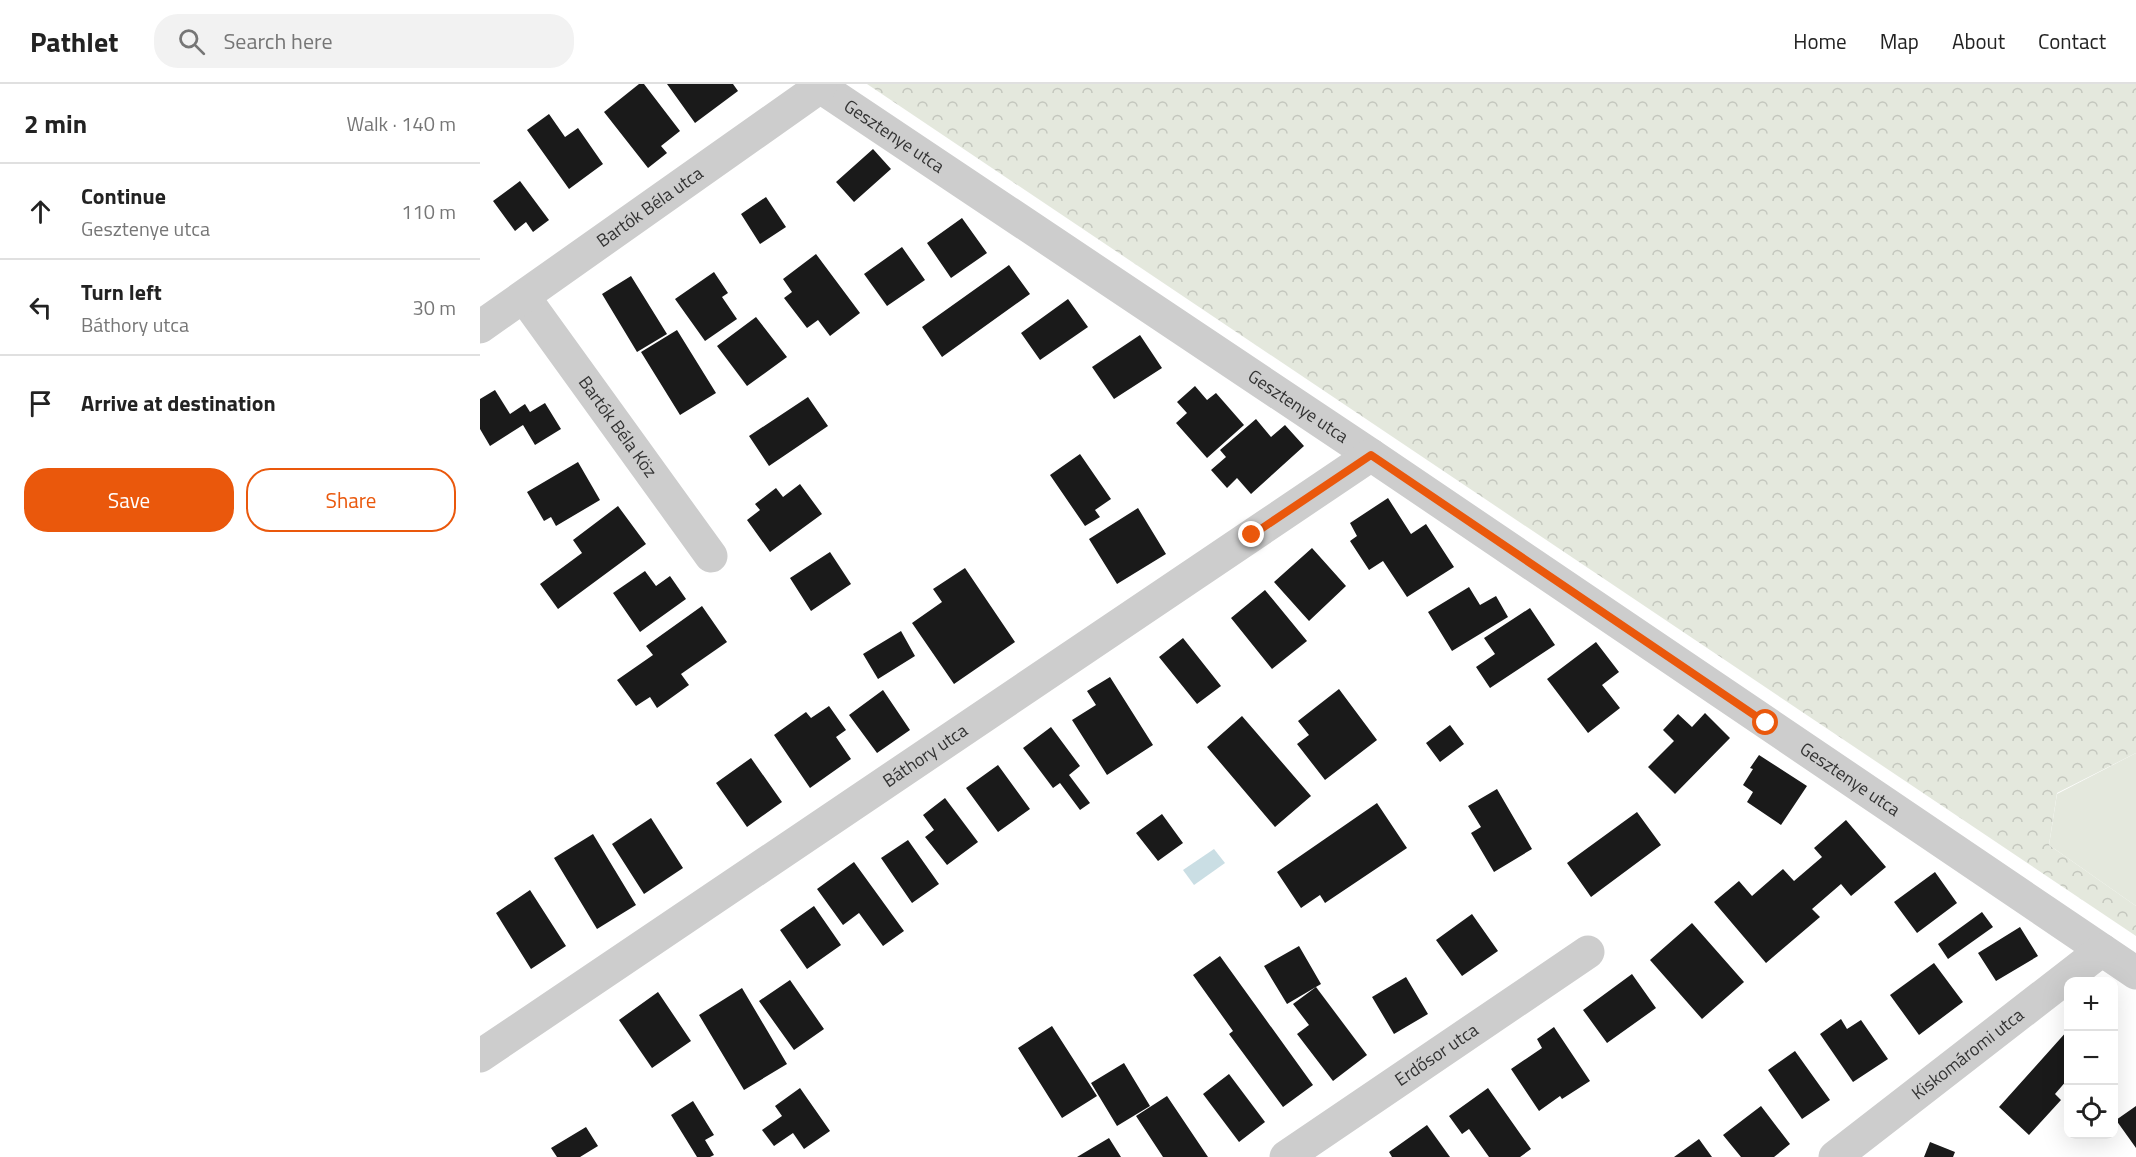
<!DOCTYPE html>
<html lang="en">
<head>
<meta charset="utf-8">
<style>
  :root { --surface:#fff; --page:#f2f2f2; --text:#222; --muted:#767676; --line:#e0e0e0; --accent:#ea580c }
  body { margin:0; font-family:"Titillium Web",sans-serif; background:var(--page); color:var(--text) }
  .controls { position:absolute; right:18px; bottom:18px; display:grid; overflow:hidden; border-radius:12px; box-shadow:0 6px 24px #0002 }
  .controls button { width:54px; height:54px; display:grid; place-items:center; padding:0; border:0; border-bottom:2px solid var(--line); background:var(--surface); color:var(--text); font:30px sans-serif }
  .stop { position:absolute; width:18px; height:18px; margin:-14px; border:4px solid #ea580c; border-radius:50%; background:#fff }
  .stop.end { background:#ea580c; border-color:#fff; box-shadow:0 2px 6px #0008 }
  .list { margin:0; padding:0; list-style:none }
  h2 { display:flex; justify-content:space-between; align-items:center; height:78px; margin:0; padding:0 24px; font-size:26px }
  h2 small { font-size:20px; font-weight:400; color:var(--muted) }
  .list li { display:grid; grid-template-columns:39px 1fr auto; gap:18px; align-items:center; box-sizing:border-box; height:96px; padding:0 24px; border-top:2px solid var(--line) }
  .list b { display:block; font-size:22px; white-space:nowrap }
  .list p { margin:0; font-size:20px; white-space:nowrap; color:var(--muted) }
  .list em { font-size:20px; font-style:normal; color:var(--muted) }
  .actions { display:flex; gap:12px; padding:18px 24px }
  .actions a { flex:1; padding:14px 0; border:2px solid var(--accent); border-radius:24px; text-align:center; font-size:21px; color:var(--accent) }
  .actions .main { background:var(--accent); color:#fff }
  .icon { flex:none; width:33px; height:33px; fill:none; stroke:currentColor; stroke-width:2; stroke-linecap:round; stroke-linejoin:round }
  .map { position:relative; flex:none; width:1656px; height:1073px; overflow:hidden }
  header { display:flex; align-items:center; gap:36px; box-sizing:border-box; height:84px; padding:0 30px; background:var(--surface); border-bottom:2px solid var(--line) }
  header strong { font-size:28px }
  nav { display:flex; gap:33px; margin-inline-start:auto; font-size:21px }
  .search { width:420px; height:54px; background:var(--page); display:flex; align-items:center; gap:15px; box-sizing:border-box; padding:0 21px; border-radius:24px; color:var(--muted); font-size:22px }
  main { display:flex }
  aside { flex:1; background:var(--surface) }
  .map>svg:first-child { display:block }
  .grass { fill:#e4e8dd }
  .forest { fill:url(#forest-crowns) }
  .water { fill:#cadee4 }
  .building { fill:#1a1a1a }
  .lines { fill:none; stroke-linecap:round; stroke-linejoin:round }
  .street { stroke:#cdcdcd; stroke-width:33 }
  .route { stroke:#ea580c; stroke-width:8 }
  .labels { text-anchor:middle; stroke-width:6; stroke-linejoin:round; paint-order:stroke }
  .street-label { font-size:18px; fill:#333; stroke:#fff }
</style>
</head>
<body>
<header>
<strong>Pathlet</strong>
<div class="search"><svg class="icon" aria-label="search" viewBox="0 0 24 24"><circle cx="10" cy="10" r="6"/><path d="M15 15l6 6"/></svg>Search here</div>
<nav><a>Home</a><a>Map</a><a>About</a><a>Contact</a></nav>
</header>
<main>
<aside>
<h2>2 min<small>Walk · 140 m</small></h2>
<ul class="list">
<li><svg class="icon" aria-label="ahead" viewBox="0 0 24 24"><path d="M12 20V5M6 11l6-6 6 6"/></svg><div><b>Continue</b><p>Gesztenye utca</p></div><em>110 m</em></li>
<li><svg class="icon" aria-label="left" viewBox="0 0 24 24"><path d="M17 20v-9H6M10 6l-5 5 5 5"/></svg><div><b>Turn left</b><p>Báthory utca</p></div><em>30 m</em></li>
<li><svg class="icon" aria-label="arrive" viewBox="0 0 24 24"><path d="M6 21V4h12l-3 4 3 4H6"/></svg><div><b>Arrive at destination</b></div></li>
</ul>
<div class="actions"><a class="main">Save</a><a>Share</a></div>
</aside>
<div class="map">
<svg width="1656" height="1073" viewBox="0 0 1656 1073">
  <defs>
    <pattern id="forest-crowns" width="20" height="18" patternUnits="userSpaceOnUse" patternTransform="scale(1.5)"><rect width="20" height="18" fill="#e4e8dd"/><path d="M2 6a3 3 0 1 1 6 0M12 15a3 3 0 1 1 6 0" fill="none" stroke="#c4c7be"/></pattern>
  </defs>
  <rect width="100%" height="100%" fill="#fff"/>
  <path class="grass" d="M1656,669V822L1569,761L1577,710Z"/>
  <path class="forest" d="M387,0H1656V669L1577,709L1569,761L1656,822V852Z"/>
  <path class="water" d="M734,765L745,779L714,801L703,786Z"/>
  <path class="building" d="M159,0H164L200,47L181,62L187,69L168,84L124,28Z
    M187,0H253L258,7L215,39Z
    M69,30L85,53L98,44L123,80L89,105L47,46Z
    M393,65L411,85L374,118L356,98Z
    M40,97L69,136L53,148L46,138L35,147L13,117Z
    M286,113L306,143L280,160L261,130Z
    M482,134L507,169L471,194L447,159Z
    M422,163L445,196L407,222L384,190Z
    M336,170L380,229L350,252L338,236L327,244L304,214L312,208L303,195Z
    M529,181L550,210L462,273L442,243Z
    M234,188L248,209L242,213L257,235L225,257L195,215Z
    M151,192L187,250L157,268L122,210Z
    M588,215L608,243L560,276L541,249Z
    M276,233L307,273L267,302L237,262Z
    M197,246L236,309L200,331L161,268Z
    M660,251L682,284L634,315L612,283Z
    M715,302L727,316L736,309L764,341L727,374L696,339L707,329L697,318Z
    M15,306L30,330L45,320L50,328L65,319L81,345L55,361L43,341L10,362L0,345V315Z
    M328,313L348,342L289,382L269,352Z
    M776,335L791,353L805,341L824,362L771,410L757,394L747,404L731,386L746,373L740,366Z
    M600,370L631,415L615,426L620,433L605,442L570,391Z
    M98,378L120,416L76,442L71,433L64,437L47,408Z
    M320,400L342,430L290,468L267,436L280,426L275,420L296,404L303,413Z
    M908,414L931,450L946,440L974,483L927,513L903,477L889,486L870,457L877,452L870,439Z
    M138,422L166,460L78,525L60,500L102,469L93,456Z
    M658,424L686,470L637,500L609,455Z
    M832,464L866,502L829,537L794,498Z
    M350,468L371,500L331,527L310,494Z
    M485,484L535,558L474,600L432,539L462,518L453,505Z
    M165,487L176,502L190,492L206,515L160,548L133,509Z
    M989,503L1000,521L1016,512L1028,533L972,567L948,528Z
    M785,506L827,557L792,585L751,534Z
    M222,522L247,558L201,590L209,601L177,624L170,613L156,622L137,596L173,571L166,562Z
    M1050,524L1075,561L1010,604L996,583L1015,570L1004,554Z
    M421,547L435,572L398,595L383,570Z
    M703,554L741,602L717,620L679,573Z
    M1116,558L1139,588L1122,601L1140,624L1108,649L1067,595Z
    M630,593L673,661L627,691L592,636L616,621L607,607Z
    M859,605L897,656L845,696L817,660L829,651L818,637Z
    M403,606L430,646L397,669L369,631Z
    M349,622L366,646L356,653L371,675L330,704L294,651L326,628L331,634Z
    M1225,629L1250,654L1195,710L1168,683L1194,657L1183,646L1198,630L1212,643Z
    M762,632L831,712L795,743L727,663Z
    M970,641L984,660L960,678L946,659Z
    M571,643L600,682L589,691L610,719L600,726L580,699L573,704L543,664Z
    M1279,671L1327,702L1301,741L1267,718L1273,708L1263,701L1273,685L1270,684Z
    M271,674L302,718L267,743L236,699Z
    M518,681L550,725L518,748L486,704Z
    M1017,705L1052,765L1014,788L991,749L1001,743L988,722Z
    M465,714L498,758L467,781L445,753L454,746L443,731Z
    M897,719L927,764L845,819L840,811L821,824L797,788Z
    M1157,728L1181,761L1111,813L1087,779Z
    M682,730L703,759L678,777L656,749Z
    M171,734L203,784L164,810L132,760Z
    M1366,736L1406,783L1371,812L1361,800L1332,825L1340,833L1286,879L1234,818L1259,797L1272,812L1303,785L1314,797L1342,773L1334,764Z
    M113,750L156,821L117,845L74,774Z
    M428,756L459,800L432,819L401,774Z
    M374,778L424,847L403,862L379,829L363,841L337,805Z
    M1455,788L1477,819L1437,849L1414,818Z
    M50,806L86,862L51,885L16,829Z
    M334,822L361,861L327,885L300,846Z
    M1502,828L1513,843L1468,875L1458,860Z
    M992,830L1018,867L982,892L956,856Z
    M1212,839L1264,898L1222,935L1170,876Z
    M1540,843L1558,872L1516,897L1498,869Z
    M819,862L841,900L807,920L784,882Z
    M740,872L833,1001L803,1023L749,950L753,947L713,891Z
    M1454,879L1483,918L1439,951L1410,911Z
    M1152,890L1176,924L1127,959L1103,926Z
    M926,893L948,930L914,950L892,913Z
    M310,896L344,945L314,966L279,917Z
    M836,903L887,971L853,997L817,950L829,941L813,920Z
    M262,904L307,980L264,1006L219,931Z
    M178,908L211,957L172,984L139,936Z
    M1361,935L1367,945L1381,936L1408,975L1373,998L1340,950Z
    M572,942L617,1012L582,1034L538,964Z
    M1074,943L1110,997L1082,1015L1080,1012L1059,1027L1031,985L1062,964L1057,955Z
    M1588,946V995L1575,1010L1581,1016L1549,1051L1519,1023Z
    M1315,967L1350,1016L1322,1035L1288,986Z
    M644,979L670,1022L637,1042L611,999Z
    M749,990L785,1038L759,1058L723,1010Z
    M320,1004L350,1047L324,1065L313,1049L294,1062L282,1046L302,1032L295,1022Z
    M1008,1004L1051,1065L1040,1073H1009L989,1045L982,1050L969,1032Z
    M687,1012L728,1073H683L656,1032Z
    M213,1017L234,1051L225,1056L234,1071L230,1073H217L191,1031Z
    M1281,1022L1310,1060L1294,1073H1261L1243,1051Z
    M1656,1022V1064L1636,1036Z
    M947,1041L970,1073H912L909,1068Z
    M106,1043L118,1062L100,1073H77L71,1064Z
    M629,1054L641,1073H597Z
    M1219,1055L1232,1073H1194Z
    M1450,1058L1475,1068L1473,1073H1444Z"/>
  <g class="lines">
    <g class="street">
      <path id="s1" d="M336,0L891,371L1656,889"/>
      <path id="s2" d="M44,213L231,472"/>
      <path id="s3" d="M0,243L340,3"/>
      <path id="s4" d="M0,972L891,371"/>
      <path id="s5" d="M806,1073L1108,868"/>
      <path id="s6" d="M1355,1073L1622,866"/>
    </g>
  </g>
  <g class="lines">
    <path class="route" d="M772,451L891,371L1286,639"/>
  </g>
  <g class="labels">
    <g class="street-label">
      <text dy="6" stroke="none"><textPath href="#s1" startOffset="94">Gesztenye utca</textPath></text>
      <text dy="6" stroke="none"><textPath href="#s3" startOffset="208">Bartók Béla utca</textPath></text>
      <text dy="6" stroke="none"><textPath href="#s1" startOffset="580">Gesztenye utca</textPath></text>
      <text dy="6" stroke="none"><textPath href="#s2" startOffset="160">Bartók Béla Köz</textPath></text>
      <text dy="6" stroke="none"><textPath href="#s4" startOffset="537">Báthory utca</textPath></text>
      <text dy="6" stroke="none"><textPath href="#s1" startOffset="1246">Gesztenye utca</textPath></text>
      <text dy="6" stroke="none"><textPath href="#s6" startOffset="168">Kiskomáromi utca</textPath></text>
      <text dy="6" stroke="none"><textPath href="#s5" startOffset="182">Erdősor utca</textPath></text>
    </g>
  </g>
</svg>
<div class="controls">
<button>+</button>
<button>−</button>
<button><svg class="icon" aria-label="locate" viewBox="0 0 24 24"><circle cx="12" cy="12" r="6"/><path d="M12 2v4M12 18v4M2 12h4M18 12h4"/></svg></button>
</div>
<div class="stop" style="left:1286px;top:639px"></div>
<div class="stop end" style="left:772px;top:451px"></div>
</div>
</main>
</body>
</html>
